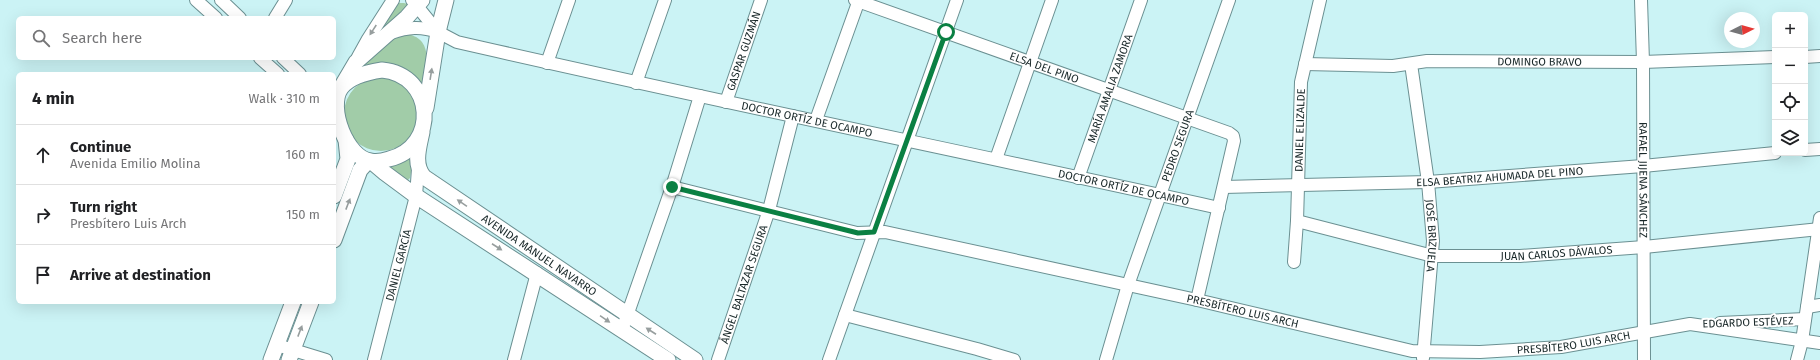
<!DOCTYPE html>
<html lang="en">
<head>
<meta charset="utf-8">
<style>
  :root { --surface:#fff; --page:#f6f6f6; --text:#202124; --muted:#757577; --line:#e0e0e0 }
  body { margin:0; font-family:"Fira Sans",sans-serif; background:var(--page); color:var(--text) }
  .controls { position:absolute; right:12px; top:12px; display:grid; overflow:hidden; border-radius:6px; box-shadow:0 4px 16px #0002 }
  .controls button { width:36px; height:36px; display:grid; place-items:center; padding:0; border:0; border-bottom:1px solid var(--line); background:var(--surface); color:var(--text); font:20px sans-serif }
  .compass { position:absolute; left:1724px; top:12px; width:36px; height:36px; border-radius:50%; background:var(--surface); box-shadow:0 4px 16px #0002; rotate:84deg }
  .stop { position:absolute; width:12px; height:12px; margin:-9px; border:3px solid #0b8043; border-radius:50%; background:#fff }
  .stop.end { background:#0b8043; border-color:#fff; box-shadow:0 1px 4px #0008 }
  .list { margin:0; padding:0; list-style:none }
  h2 { display:flex; justify-content:space-between; align-items:center; height:52px; margin:0; padding:0 16px; font-size:17px }
  h2 small { font-size:13px; font-weight:400; color:var(--muted) }
  .list li { display:grid; grid-template-columns:26px 1fr auto; gap:12px; align-items:center; box-sizing:border-box; height:60px; padding:0 16px; border-top:1px solid var(--line) }
  .list b { display:block; font-size:15px; white-space:nowrap }
  .list p { margin:0; font-size:13px; white-space:nowrap; color:var(--muted) }
  .list em { font-size:13px; font-style:normal; color:var(--muted) }
  .icon { flex:none; width:22px; height:22px; fill:none; stroke:currentColor; stroke-width:2; stroke-linecap:round; stroke-linejoin:round }
  .map { position:relative; flex:none; width:1820px; height:360px; overflow:hidden }
  .search { position:absolute; background:var(--surface); box-shadow:0 4px 16px #0002; left:16px; top:16px; width:320px; height:44px; display:flex; align-items:center; gap:10px; box-sizing:border-box; padding:0 14px; border-radius:6px; color:var(--muted); font-size:15px }
  .panel { position:absolute; background:var(--surface); box-shadow:0 4px 16px #0002; left:16px; top:72px; width:320px; height:232px; border-radius:6px }
  .map>svg:first-child { display:block }
  .green { fill:#a1cca8 }
  .lines { fill:none; stroke-linecap:round; stroke-linejoin:round }
  .minor-casing { stroke:#6b9092; stroke-width:14 }
  .major-casing { stroke:#6b9092; stroke-width:17 }
  .minor { stroke:#fff; stroke-width:12 }
  .major { stroke:#fff; stroke-width:15 }
  .oneway { fill:#979e9e }
  .route { stroke:#0b8043; stroke-width:5 }
  .labels { text-anchor:middle; stroke-width:4; stroke-linejoin:round; paint-order:stroke }
  .street-label { font-size:11px; fill:#182728; stroke:#fff }
</style>
</head>
<body>
<div class="map">
<svg width="1820" height="360" viewBox="0 0 1820 360">
  <rect width="100%" height="100%" fill="#cbf3f5"/>
  <path class="green" d="M397,3H404L411,5L374,38Z
    M404,34C436,36 426,70 424,91L417,81L360,69C373,54 384,40 404,34Z
    M344 114a37 37 0 1 1 74 0a37 37 0 1 1-74 0Z
    M414,155L410,178L407,181L387,167Z"/>
  <g class="lines">
    <g class="minor-casing">
      <g id="minor">
        <path d="M196,0L216,18"/>
        <path d="M221,0L240,18"/>
        <path id="s1" d="M412,0L438,32L457,42C710,100 965,152 1219,208"/>
        <path id="s2" d="M855,0L1229,133L1233,136L1234,141L1197,300"/>
        <path id="s3" d="M1641,0L1643,62L1644,360"/>
        <path d="M275,18L286,0"/>
        <path d="M391,33C408,27 421,26 438,32"/>
        <path d="M358,57L368,39L393,0"/>
        <path d="M1805,57L1820,56"/>
        <path d="M260,58L278,74"/>
        <path d="M283,58L300,74"/>
        <path d="M547,63L569,0"/>
        <path id="s4" d="M1305,64L1393,66L1427,61L1643,62L1775,57"/>
        <path id="s5" d="M1411,64L1428,182L1433,241L1423,358"/>
        <path d="M636,83L665,0"/>
        <path id="s6" d="M726,102L761,0"/>
        <path d="M816,120L859,0"/>
        <path d="M1805,150L1820,149"/>
        <path d="M996,159L1052,0"/>
        <path id="s7" d="M1078,178L1141,0"/>
        <path id="s8" d="M672,187L857,233L885,232L1197,300L1412,351L1480,352L1561,347L1690,324L1820,343"/>
        <path id="s9" d="M1224,187L1428,182L1643,166L1775,153"/>
        <path id="s10" d="M1297,221L1433,256H1520L1644,247L1820,229"/>
        <path id="s11" d="M1294,262L1297,221L1301,82L1320,0"/>
        <path d="M1807,307L1820,305"/>
        <path d="M845,315L977,349L1014,360"/>
        <path d="M1720,323L1805,319"/>
        <path d="M622,330L672,187L700,96"/>
        <path d="M277,345L326,360"/>
        <path id="s12" d="M374,360L416,196L418,169"/>
        <path d="M514,360L537,273"/>
        <path id="s13" d="M718,360L769,210L793,116"/>
        <path d="M829,360L957,0"/>
        <path id="s14" d="M1106,360L1128,285L1229,0"/>
        <path d="M1797,360L1802,341L1820,218"/>
      </g>
    </g>
    <g class="major-casing">
      <g id="major">
        <path d="M382,70C435,75 439,147 389,159C383,161 376,162 371,161C347,159 327,107 341,88C350,76 368,72 382,70Z"/>
        <path d="M343,84L356,62L407,17L422,0"/>
        <path d="M426,108L438,32L446,0"/>
        <path id="s15" d="M422,132C419,147 413,164 424,177L695,360"/>
        <path d="M372,162L385,173L416,196L668,360"/>
        <path d="M334,196L348,159L346,140"/>
        <path d="M334,240L360,170L368,161"/>
        <path d="M271,360L293,302"/>
        <path d="M289,360L311,302"/>
      </g>
    </g>
    <use href="#minor" class="minor"/>
    <use href="#major" class="major"/>
  </g>
  <defs><path id="oneway-solid" d="M-6-.8H1V-3.2L6.5 0L1 3.2V.8H-6Z"/></defs>
  <g class="oneway">
    <use href="#oneway-solid" transform="translate(373 30) rotate(123)"/>
    <use href="#oneway-solid" transform="translate(431 74) rotate(-81)"/>
    <use href="#oneway-solid" transform="translate(462 203) rotate(-146)"/>
    <use href="#oneway-solid" transform="translate(348 204) rotate(-69)"/>
    <use href="#oneway-solid" transform="translate(497 247) rotate(33)"/>
    <use href="#oneway-solid" transform="translate(605 319) rotate(34)"/>
    <use href="#oneway-solid" transform="translate(300 331) rotate(-69)"/>
    <use href="#oneway-solid" transform="translate(651 331) rotate(-147)"/>
  </g>
  <g class="lines">
    <path class="route" d="M672,187L858,233L874,232L946,32"/>
  </g>
  <g class="labels">
    <g class="street-label">
      <text dy="4" stroke="none"><textPath href="#s6" startOffset="54">GASPAR GUZMÁN</textPath></text>
      <text dy="4" stroke="none"><textPath href="#s4" startOffset="235">DOMINGO BRAVO</textPath></text>
      <text dy="4" stroke="none"><textPath href="#s2" startOffset="201">ELSA DEL PINO</textPath></text>
      <text dy="4" stroke="none"><textPath href="#s7" startOffset="95">MARÍA AMALIA ZAMORA</textPath></text>
      <text dy="4" stroke="none"><textPath href="#s1" startOffset="421">DOCTOR ORTÍZ DE OCAMPO</textPath></text>
      <text dy="4" stroke="none"><textPath href="#s11" startOffset="132">DANIEL ELIZALDE</textPath></text>
      <text dy="4" stroke="none"><textPath href="#s14" startOffset="226">PEDRO SEGURA</textPath></text>
      <text dy="4" stroke="none"><textPath href="#s9" startOffset="276">ELSA BEATRIZ AHUMADA DEL PINO</textPath></text>
      <text dy="4" stroke="none"><textPath href="#s3" startOffset="180">RAFAEL JIJENA SÁNCHEZ</textPath></text>
      <text dy="4" stroke="none"><textPath href="#s1" startOffset="745">DOCTOR ORTÍZ DE OCAMPO</textPath></text>
      <text dy="4" stroke="none"><textPath href="#s5" startOffset="173">JOSÉ BRIZUELA</textPath></text>
      <text dy="4" stroke="none"><textPath href="#s10" startOffset="264">JUAN CARLOS DÁVALOS</textPath></text>
      <text dy="4" stroke="none"><textPath href="#s15" startOffset="186">AVENIDA MANUEL NAVARRO</textPath></text>
      <text dy="4" stroke="none"><textPath href="#s12" startOffset="98">DANIEL GARCÍA</textPath></text>
      <text dy="4" stroke="none"><textPath href="#s13" startOffset="80">ÁNGEL BALTAZAR SEGURA</textPath></text>
      <text dy="4" stroke="none"><textPath href="#s8" startOffset="585">PRESBÍTERO LUIS ARCH</textPath></text>
      <text transform="translate(1748 322) rotate(-2)" y="4">EDGARDO ESTÉVEZ</text>
      <text dy="4" stroke="none"><textPath href="#s8" startOffset="921">PRESBÍTERO LUIS ARCH</textPath></text>
    </g>
  </g>
</svg>
<div class="controls">
<button>+</button>
<button>−</button>
<button><svg class="icon" aria-label="locate" viewBox="0 0 24 24"><circle cx="12" cy="12" r="6"/><path d="M12 2v4M12 18v4M2 12h4M18 12h4"/></svg></button>
<button><svg class="icon" aria-label="layers" viewBox="0 0 24 24"><path d="M12 4l9 5-9 5-9-5zM3 14l9 5 9-5"/></svg></button>
</div>
<svg class="compass" viewBox="-18 -18 36 36"><path d="M0-13l5 13h-10z" fill="#e53935"/><path d="M0 13l5-13h-10z" fill="#757577"/></svg>
<div class="stop" style="left:946px;top:32px"></div>
<div class="stop end" style="left:672px;top:187px"></div>
<div class="search"><svg class="icon" aria-label="search" viewBox="0 0 24 24"><circle cx="10" cy="10" r="6"/><path d="M15 15l6 6"/></svg>Search here</div>
<section class="panel">
<h2>4 min<small>Walk · 310 m</small></h2>
<ul class="list">
<li><svg class="icon" aria-label="ahead" viewBox="0 0 24 24"><path d="M12 20V5M6 11l6-6 6 6"/></svg><div><b>Continue</b><p>Avenida Emilio Molina</p></div><em>160 m</em></li>
<li><svg class="icon" aria-label="right" viewBox="0 0 24 24"><path d="M7 20v-9h11M14 6l5 5-5 5"/></svg><div><b>Turn right</b><p>Presbítero Luis Arch</p></div><em>150 m</em></li>
<li><svg class="icon" aria-label="arrive" viewBox="0 0 24 24"><path d="M6 21V4h12l-3 4 3 4H6"/></svg><div><b>Arrive at destination</b></div></li>
</ul>
</section>
</div>
</body>
</html>
